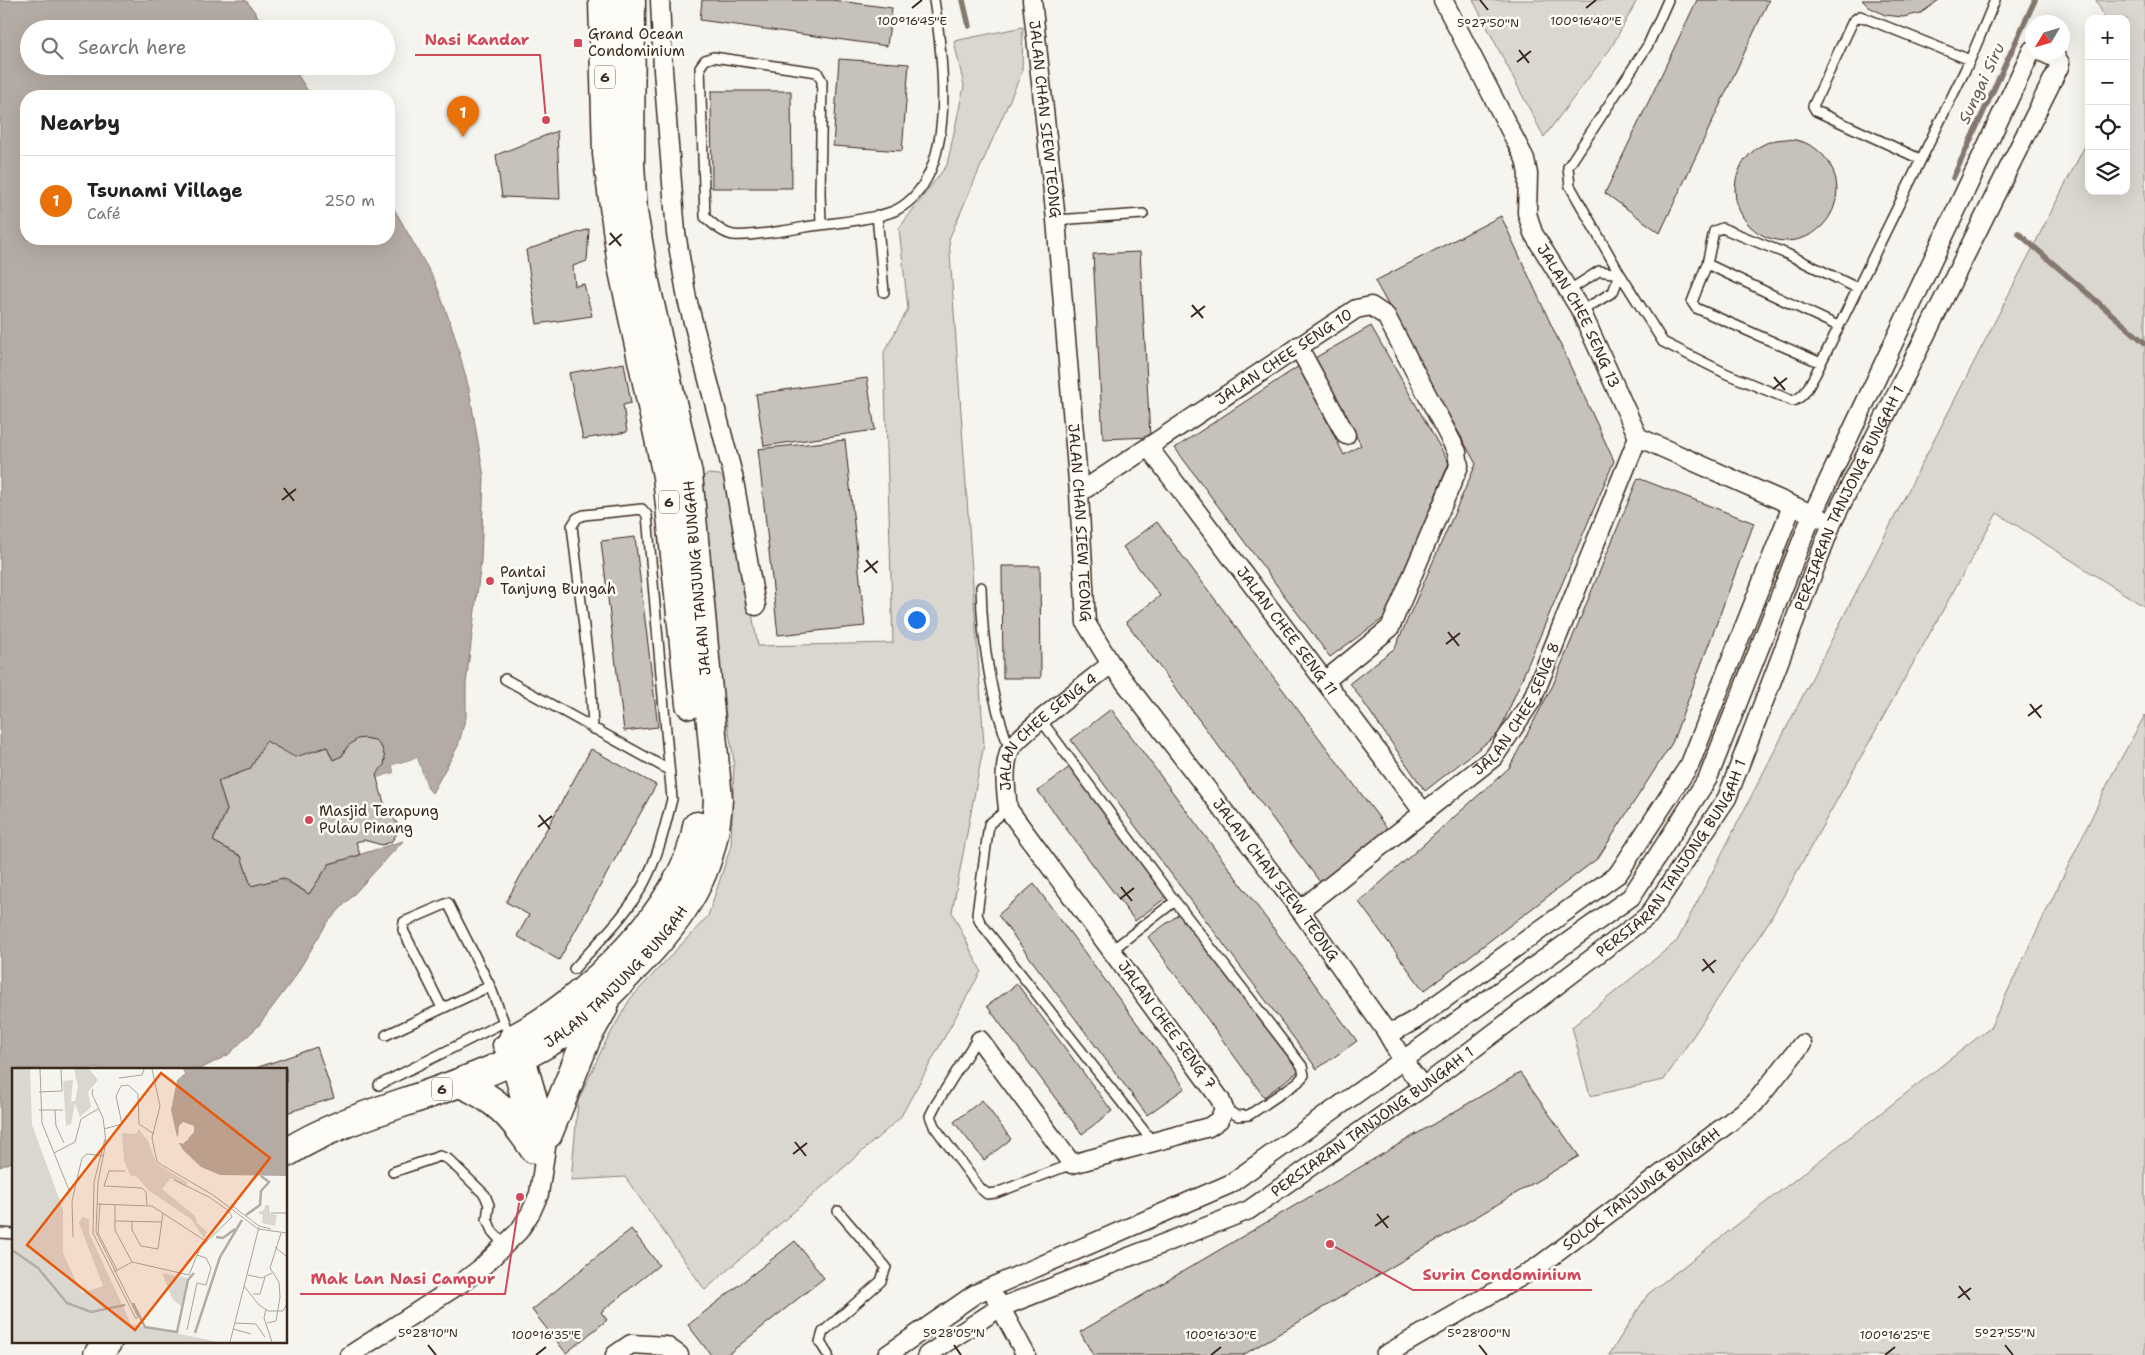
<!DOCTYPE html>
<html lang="en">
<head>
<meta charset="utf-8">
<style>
  :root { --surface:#fff; --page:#f2f2f2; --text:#222; --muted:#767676; --line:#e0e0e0; --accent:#d1495b }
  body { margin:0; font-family:"Shantell Sans",sans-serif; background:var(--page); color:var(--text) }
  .controls { position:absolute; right:15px; top:15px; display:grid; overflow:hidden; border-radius:10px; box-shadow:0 5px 20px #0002 }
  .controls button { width:45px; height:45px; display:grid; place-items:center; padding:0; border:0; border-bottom:1px solid var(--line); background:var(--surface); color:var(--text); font:25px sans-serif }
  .compass { position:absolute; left:2025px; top:15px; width:45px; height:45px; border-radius:50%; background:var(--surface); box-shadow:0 5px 20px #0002; rotate:232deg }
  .you { position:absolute; left:916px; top:619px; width:18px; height:18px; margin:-12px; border:4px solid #fff; border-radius:50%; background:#1a73e8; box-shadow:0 0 0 8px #1a73e833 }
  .badge { display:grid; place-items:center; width:32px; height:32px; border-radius:50%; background:var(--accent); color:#fff; font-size:16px; font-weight:700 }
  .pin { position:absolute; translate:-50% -41px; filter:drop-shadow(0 1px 2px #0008) }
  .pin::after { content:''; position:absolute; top:26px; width:18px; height:15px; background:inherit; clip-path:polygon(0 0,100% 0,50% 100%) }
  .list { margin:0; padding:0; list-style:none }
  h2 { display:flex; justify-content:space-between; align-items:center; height:65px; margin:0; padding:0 20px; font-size:21px }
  h2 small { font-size:16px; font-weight:400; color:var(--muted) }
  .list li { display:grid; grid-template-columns:32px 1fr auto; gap:15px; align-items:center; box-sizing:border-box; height:90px; padding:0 20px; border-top:1px solid var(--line) }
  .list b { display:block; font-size:19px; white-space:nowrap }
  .list p { margin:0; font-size:16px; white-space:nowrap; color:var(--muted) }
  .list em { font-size:16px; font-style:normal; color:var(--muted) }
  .icon { flex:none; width:28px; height:28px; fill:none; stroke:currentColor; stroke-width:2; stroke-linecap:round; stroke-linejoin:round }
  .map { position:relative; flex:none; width:2145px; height:1355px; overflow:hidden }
  .search { position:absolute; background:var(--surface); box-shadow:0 5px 20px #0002; left:20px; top:20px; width:375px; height:55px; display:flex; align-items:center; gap:12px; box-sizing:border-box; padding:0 18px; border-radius:28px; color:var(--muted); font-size:19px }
  .panel { position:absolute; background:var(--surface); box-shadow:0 5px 20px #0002; left:20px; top:90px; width:375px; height:155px; border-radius:20px }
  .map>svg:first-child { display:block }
  .green { fill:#dad6d0; stroke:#8a8077 }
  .water { fill:#b4aca4; stroke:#84786e }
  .pier { fill:#f5f4ee }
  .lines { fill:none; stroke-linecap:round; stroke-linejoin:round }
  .stream { stroke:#84786e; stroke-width:5.5 }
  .building { fill:#c7c1bb; stroke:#3b2a1e }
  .service-casing { stroke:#3b2a1e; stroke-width:12 }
  .minor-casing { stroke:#3b2a1e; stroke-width:21 }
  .primary-casing { stroke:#3b2a1e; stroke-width:31 }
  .service { stroke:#fdfcf7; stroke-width:9 }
  .minor { stroke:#fdfcf7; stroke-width:18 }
  .primary { stroke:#fdfcf7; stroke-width:28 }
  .ticks { fill:none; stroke:#3b2a1e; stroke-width:2 }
  .poi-dot { fill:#d1495b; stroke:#fdfcf7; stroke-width:2 }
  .labels { text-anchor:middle; stroke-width:5; stroke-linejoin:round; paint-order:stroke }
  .shield { fill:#fdfcf7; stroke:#75695f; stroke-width:1 }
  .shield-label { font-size:14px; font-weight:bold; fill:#3b2a1e }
  .poi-label { font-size:15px; fill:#3b2a1e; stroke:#fdfcf7; text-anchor:start }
  .street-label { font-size:15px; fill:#3b2a1e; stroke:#fdfcf7 }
  .water-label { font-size:16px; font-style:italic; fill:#65584d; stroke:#fdfcf7 }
  .inset-river { fill:none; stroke:#b4aca4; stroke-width:2.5 }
  .inset-road { fill:none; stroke:#aba39b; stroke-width:1 }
  .view { fill:#e8590c; fill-opacity:0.15; stroke:#e8590c; stroke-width:2.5 }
  .inset-edge { fill:none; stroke:#3b2a1e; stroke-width:2.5 }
  .ticks-label { font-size:12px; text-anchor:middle; fill:#3b2a1e; stroke:#fdfcf7; stroke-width:5; stroke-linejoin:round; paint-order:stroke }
  .leader { fill:none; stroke:#d1495b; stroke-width:2 }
  .callout-dot { fill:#d1495b; stroke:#fdfcf7; stroke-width:2 }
  .callout-label { font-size:16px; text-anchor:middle; font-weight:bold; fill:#d1495b; stroke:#fdfcf7; stroke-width:5; stroke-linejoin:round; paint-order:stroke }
</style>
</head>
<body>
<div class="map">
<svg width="2145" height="1355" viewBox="0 0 2145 1355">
  <rect width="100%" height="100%" fill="#f5f4ee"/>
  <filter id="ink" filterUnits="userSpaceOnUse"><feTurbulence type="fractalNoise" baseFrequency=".02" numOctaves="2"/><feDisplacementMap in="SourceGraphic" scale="10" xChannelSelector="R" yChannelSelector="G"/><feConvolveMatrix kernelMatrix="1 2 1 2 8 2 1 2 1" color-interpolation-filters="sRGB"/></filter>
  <g filter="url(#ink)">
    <path class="green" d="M1473,0H1637L1611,48L1544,137Z
      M2096,0H2145V607L1997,513L1770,920L1664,1080L1590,1096L1572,1027L1677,941L2089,138V191H2126V19H2105Z
      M1023,27L1022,72L949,239L984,744L952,912L981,971L900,1118L705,1290L625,1177L571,1180L578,1101L604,1045L630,999L708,916L731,846L734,761L705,597L699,478L709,474L720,475L728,485L758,646L893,643L884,352L908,309L899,228L947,165L964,86L954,41Z
      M2145,715V1355H1609L1648,1294L1990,1028L2112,775Z"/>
    <path class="water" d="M0,0H246L267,29H29V66H292L311,96H26V239H389V200L435,281L454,333L469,389L484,477L481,561L466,684V717L458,746L432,793L427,787L417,758L393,765L394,773L377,778L376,775L347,747L342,756L333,760L327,747L295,757L227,810L213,841L309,894L329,864L403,841L327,923L294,978L259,1025L228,1055L200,1069H14V1161L0,1167Z"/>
    <path class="pier" d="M365,738L375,740L384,765L376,775L377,778L394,773L393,765L417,758L427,787L425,788L416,761L396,767L395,775L377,781L328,862L359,851L360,855L329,864L309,894L283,878L251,886L241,856L213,841L227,810L218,781L250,769L266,741L295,756L327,747L333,760L342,756L347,747L357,739Z"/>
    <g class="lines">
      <path class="stream" d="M963,0L969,26
        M1953,178L2035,0
        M2018,233L2145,343"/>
    </g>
    <path class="building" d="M702,0H832L892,8L887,46L700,20Z
      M1697,0H1769L1660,233L1605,193Z
      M1862,0H1939L1921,13L1903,17L1885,15L1869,7Z
      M839,59L909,64L902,151L833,146Z
      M711,91H791L792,188H712Z
      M557,131L560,199L502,197L496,155Z
      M1735 190a51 51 0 1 1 102 0a51 51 0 1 1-102 0Z
      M1501,216L1614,461L1499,733L1425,791L1350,683L1395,648L1476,464L1375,281Z
      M589,229L587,261L573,266L575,286L584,284L592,316L537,324L526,250Z
      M1140,252L1150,437L1103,439L1093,254Z
      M1371,326L1449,463L1385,617L1330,657L1175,448L1299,366L1344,455L1361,445L1313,359Z
      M624,363L631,403L623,405L627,432L583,439L569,373Z
      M867,378L875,430L764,446L756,394Z
      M845,440L865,626L778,635L758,449Z
      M1638,478L1754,523L1672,743L1598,858L1424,991L1359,902L1509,768L1553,685Z
      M1157,522L1389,831L1320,882L1126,622L1160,596L1123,547Z
      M635,537L658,727L624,731L601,541Z
      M1002,566H1040L1041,678H1003Z
      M1111,709L1357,1041L1317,1069L1071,740Z
      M365,738L375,740L382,748L385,758L384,765L376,775L386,810L397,823L396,835L391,842L382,845L364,840L356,842L360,855L329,864L309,894L283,878L251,886L241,856L213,841L227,810L218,781L250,769L266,741L295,757L327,747L333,760L342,756L347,747L357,739Z
      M591,749L656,785L559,960L517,936L529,915L506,902Z
      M1071,766L1168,896L1135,921L1038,791Z
      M1034,884L1185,1088L1147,1115L998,915Z
      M1182,912L1299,1071L1264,1097L1148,937Z
      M1017,984L1112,1111L1082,1134L987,1006Z
      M317,1047L334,1098L286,1113V1069H253Z
      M1520,1073L1579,1156L1243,1355H1093L1080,1332Z
      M982,1100L1011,1139L984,1160L954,1122Z
      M631,1229L659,1265L601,1312L607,1320L566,1353L532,1310Z
      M795,1241L824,1278L727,1355H711L688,1325Z"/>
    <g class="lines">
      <g class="service-casing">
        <path id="service" d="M1668,0L1648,45L1568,167L1570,186L1620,274L1663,342L1727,374L1793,401C1805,397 1809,385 1815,375L1970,60L1995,0
          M1920,159L1816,111L1813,106L1853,21L1860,16L1970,60
          M877,215L884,292
          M1056,220L1143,214
          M821,224L820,193L822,81L817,72L713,57L705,60L700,67L705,217C713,224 722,233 733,235C746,237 791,230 805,227C827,224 881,219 898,209C959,175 943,57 934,0
          M1707,264L1714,231L1722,228L1787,254L1857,288
          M1568,291L1599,271L1620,274
          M1581,311L1613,292L1620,274
          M1821,363L1696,308L1692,302L1707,264L1838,326
          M981,587C982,642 991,699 1010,750
          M505,679L669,770
          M1041,720L1175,901L1302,1066L1304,1075L1298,1082L1249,1115L1238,1116L1224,1109
          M1008,809L989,824L977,914L980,922L1152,1141
          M1112,950L1175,901
          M574,969C598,942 627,915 644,883C658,857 665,827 672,799L647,515L642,509L584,515L577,518L572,526L591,686L593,729
          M442,1008L403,930L404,922L448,903L490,986L507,1030L504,1037
          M386,1035L490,986
          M980,1040L973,1045L935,1106L930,1116L934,1126L980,1188L987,1194L996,1193L1072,1164
          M379,1085L504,1022
          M393,1172L440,1156L448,1159L485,1195L489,1205L487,1219L492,1231L505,1246
          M0,1233L14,1234
          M828,1355L820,1342L823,1332L881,1281L886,1267L838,1211"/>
      </g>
      <g class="minor-casing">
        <g id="minor">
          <path d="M660,0L663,70L676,233L687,299L733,475L756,606"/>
          <path id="s1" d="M1032,0L1056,220L1079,493L1086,623L1111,664L1300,910L1386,1031L1403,1061L1423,1087"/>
          <path id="s2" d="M1443,0L1525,159L1528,174L1527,213L1533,233L1581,311L1638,437L1821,518"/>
          <path d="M1298,346L1346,435"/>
          <path id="s3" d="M1149,448L1424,813"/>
          <path id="s4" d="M1079,493L1356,309L1371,306L1386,316L1457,452L1459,466L1390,628L1326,680"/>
          <path id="s5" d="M1300,910L1494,757L1532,700L1638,437"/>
          <path d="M1386,1031L1397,1030L1415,1020L1618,874L1690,764L1792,506"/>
          <path id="s6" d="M980,1040L1072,1164L1209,1127L1219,1120L1224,1109L1220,1099L1008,809C1006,790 1003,771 1009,752C1014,737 1094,678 1111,664"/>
          <path d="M502,1045L510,1061L530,1134"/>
          <path d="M996,1299L1026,1355"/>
          <path d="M350,1355L460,1284L481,1268L519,1231L531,1212L539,1194L548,1134L523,1047"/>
          <path d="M615,1355L631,1344L666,1346L679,1355"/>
          <path d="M887,1355L975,1294L1230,1184L1631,897L1708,778L1812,515L2032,50"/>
          <path id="s7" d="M927,1355L999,1308L1249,1210L1423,1087L1649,915L1727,798L1832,523L2059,67L2060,63L2057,59L2042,52"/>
          <path id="s8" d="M1385,1355L1536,1268L1559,1251L1754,1104L1802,1044"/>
        </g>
      </g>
      <g class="primary-casing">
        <g id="primary">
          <path d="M603,0L607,154L622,266L667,476L690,704"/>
          <path d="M513,1039C583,1003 686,907 697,826"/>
          <path d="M460,1083C497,1099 512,1116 534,1149"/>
          <path d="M548,1134L587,1037L604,1007"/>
          <path id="s9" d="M286,1153C339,1119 403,1105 461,1082C496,1069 535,1053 566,1031C597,1008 622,980 648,953C691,906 715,863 718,799L688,474L645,282L633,212L630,164L631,0"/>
          <path d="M98,1355L108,1341"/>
        </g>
      </g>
      <use href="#service" class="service"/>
      <use href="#minor" class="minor"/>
      <use href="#primary" class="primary"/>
    </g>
  </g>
  <path class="ticks" d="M1480,0L1488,10M912,8L922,0M1586,8L1596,0M1519,50L1529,63M1517,62L1531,51M610,233L621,246M609,245L622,234M1192,305L1203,318M1191,317L1205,306M1774,377L1785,390M1773,389L1787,378M284,488L294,501M282,500L296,489M866,560L877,573M864,572L878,561M1448,632L1459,646M1446,644L1460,633M2030,704L2041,718M2028,716L2042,705M539,815L550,829M538,827L552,816M1121,887L1132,901M1120,899L1134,888M1703,959L1714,973M1702,971L1716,960M795,1142L806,1156M793,1154L807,1143M1377,1214L1388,1228M1375,1226L1389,1216M1959,1286L1970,1300M1958,1298L1971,1288M428,1345L436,1355M954,1345L961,1355M1479,1345L1487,1355M2005,1345L2013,1355M536,1355L546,1347M1211,1355L1221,1347M1885,1355L1895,1347"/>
  <g class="poi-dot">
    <rect x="573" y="38" width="10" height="10" rx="2.5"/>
    <circle cx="490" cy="581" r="5"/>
    <circle cx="309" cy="820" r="5"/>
  </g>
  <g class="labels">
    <g class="shield">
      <rect x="595" y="65.5" width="20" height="23" rx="4"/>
      <rect x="659" y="490.5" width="20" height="23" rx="4"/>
      <rect x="432" y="1077.5" width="20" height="23" rx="4"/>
    </g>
    <g class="shield-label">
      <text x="605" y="82">6</text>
      <text x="669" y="507">6</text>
      <text x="442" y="1094">6</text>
    </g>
    <g class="poi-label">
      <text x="588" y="39">Grand Ocean<tspan x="588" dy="17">Condominium</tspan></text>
      <text x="500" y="577">Pantai<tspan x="500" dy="17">Tanjung Bungah</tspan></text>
      <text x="319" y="816">Masjid Terapung<tspan x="319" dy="17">Pulau Pinang</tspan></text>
    </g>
    <g class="street-label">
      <text dy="5" stroke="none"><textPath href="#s1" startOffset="120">JALAN CHAN SIEW TEONG</textPath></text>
      <text dy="5" stroke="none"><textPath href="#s2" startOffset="349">JALAN CHEE SENG 13</textPath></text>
      <text dy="5" stroke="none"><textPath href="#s4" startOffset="246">JALAN CHEE SENG 10</textPath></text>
      <text dy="5" stroke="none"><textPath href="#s7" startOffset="1316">PERSIARAN TANJONG BUNGAH 1</textPath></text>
      <text dy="5" stroke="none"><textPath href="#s1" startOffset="525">JALAN CHAN SIEW TEONG</textPath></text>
      <text transform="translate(697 578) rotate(-95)" y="5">JALAN TANJUNG BUNGAH</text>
      <text dy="5" stroke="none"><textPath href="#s3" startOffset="229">JALAN CHEE SENG 11</textPath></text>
      <text dy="5" stroke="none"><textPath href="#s5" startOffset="300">JALAN CHEE SENG 8</textPath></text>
      <text dy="5" stroke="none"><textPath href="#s6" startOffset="786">JALAN CHEE SENG 4</textPath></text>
      <text dy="5" stroke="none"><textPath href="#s7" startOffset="910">PERSIARAN TANJONG BUNGAH 1</textPath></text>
      <text dy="5" stroke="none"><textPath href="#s1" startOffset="945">JALAN CHAN SIEW TEONG</textPath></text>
      <text dy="5" stroke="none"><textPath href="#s9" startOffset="380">JALAN TANJUNG BUNGAH</textPath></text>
      <text transform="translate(1167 1025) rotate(54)" y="5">JALAN CHEE SENG 7</text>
      <text dy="5" stroke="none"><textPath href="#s7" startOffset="506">PERSIARAN TANJONG BUNGAH 1</textPath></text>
      <text dy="5" stroke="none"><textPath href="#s8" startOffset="306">SOLOK TANJUNG BUNGAH</textPath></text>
    </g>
    <g class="water-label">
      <text transform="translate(1981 83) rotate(-65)" y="6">Sungai Siru</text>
    </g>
  </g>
  <g transform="translate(12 1068)">
    <rect width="275" height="275" fill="#f5f4ee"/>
    <path d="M0,1H18L20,57L51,141V185L67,220L71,225L91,218L67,155L70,149L77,151V165L119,256L206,274H0ZM62,1H77L86,12L76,24L79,39L68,49L63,35L59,56L54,58L51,13L61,12L59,33H63L66,19ZM127,61L136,73L144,95L176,115L173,118L159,110L150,121L183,148L185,155L195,164L192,170L179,151L136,122L125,109L118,107L112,92L110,65L124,66ZM253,137H257L258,146L265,147L263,158L250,155L251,147L246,145L252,142ZM150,205L176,210L170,239L161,232Z" fill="#dad6d0"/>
    <path d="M171,1H275V108L208,107L189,99L171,82L167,75H171L172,71L175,73L181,61L174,55L165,69L159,42L165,12L173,5Z" fill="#b4aca4"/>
    <path d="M171,54L182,58V64L171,76L165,73L179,63L178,60L173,57L166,69L167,58Z" fill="#f5f4ee"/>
    <path class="inset-river" d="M234,147L248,137L249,123L257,114L249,108M204,169L211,170L223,161M0,182L26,200L55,235L79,244L113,237M121,235L133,259L165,264L176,212L182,205M183,265L208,189L230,152"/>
    <path class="inset-road" d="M28,1L30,55L57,122M140,1L148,38L140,70L145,94L201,127L246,161L275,165M107,10L130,7L132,1M81,21L80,26L91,50L94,74L86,114L84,164L126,249L124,251M27,24L50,23L49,1M27,42H51M43,42L44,58L52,75M92,61L110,56L104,28L109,18L116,17L126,26L127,56L142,66M93,71L82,114L81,165L124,251M42,85L63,74L69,51L86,41M113,103H97L92,118L130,120L134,124L135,137M162,112L197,129L217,143L220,149M85,136L140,138L195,174M88,136L86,165L105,202M103,137V162L120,194M219,137L247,158L259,161M259,145H275M103,153L150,154M120,153V162L129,178L146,181L151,145M61,169L60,133L70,90L75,86L92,88M263,179L275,189M102,204L120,194L177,207L188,180L220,149M236,207L250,210L260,205M232,218L247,237L256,243H271L275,236M241,226H248L253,209M254,241L252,250L260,274M223,255L244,256L253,269M255,255L264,253L268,229L267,214L258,200L269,165M221,261L239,266M175,262L185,215L194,217L199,200L194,190L185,187M218,274L247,159"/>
    <path class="view" d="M149,5L258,90L123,262L15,177Z"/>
    <rect width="275" height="275" class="inset-edge"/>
  </g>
  <g class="ticks-label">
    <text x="912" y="25">100°16'45"E</text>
    <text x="1586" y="25">100°16'40"E</text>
    <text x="1488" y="27">5°27'50"N</text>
    <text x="428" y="1337">5°28'10"N</text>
    <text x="954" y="1337">5°28'05"N</text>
    <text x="1479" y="1337">5°28'00"N</text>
    <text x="2005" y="1337">5°27'55"N</text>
    <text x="546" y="1339">100°16'35"E</text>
    <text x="1221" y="1339">100°16'30"E</text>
    <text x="1895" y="1339">100°16'25"E</text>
  </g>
  <path class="leader" d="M546 120L540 55H415M1330 1244L1413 1290H1592M520 1197L505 1294H300"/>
  <g class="callout-dot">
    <circle cx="546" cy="120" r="5"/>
    <circle cx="1330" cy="1244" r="5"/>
    <circle cx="520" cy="1197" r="5"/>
  </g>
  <g class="callout-label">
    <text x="477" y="45">Nasi Kandar</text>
    <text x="1502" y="1280">Surin Condominium</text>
    <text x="403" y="1284">Mak Lan Nasi Campur</text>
  </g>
</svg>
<div class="controls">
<button>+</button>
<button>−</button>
<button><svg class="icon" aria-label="locate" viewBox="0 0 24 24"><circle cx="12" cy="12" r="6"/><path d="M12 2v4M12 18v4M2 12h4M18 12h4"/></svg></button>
<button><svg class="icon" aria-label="layers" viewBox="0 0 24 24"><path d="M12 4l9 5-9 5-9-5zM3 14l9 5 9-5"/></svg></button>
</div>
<svg class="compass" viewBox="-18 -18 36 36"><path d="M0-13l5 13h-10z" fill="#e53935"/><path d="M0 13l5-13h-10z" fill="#767676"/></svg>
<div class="you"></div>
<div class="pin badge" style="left:463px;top:137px;background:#e8710a">1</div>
<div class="search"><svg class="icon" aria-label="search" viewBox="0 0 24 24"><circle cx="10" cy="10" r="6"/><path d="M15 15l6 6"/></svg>Search here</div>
<section class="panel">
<h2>Nearby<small></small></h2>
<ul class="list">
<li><span class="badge" style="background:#e8710a">1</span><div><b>Tsunami Village</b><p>Café</p></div><em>250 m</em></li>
</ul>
</section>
</div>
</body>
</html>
